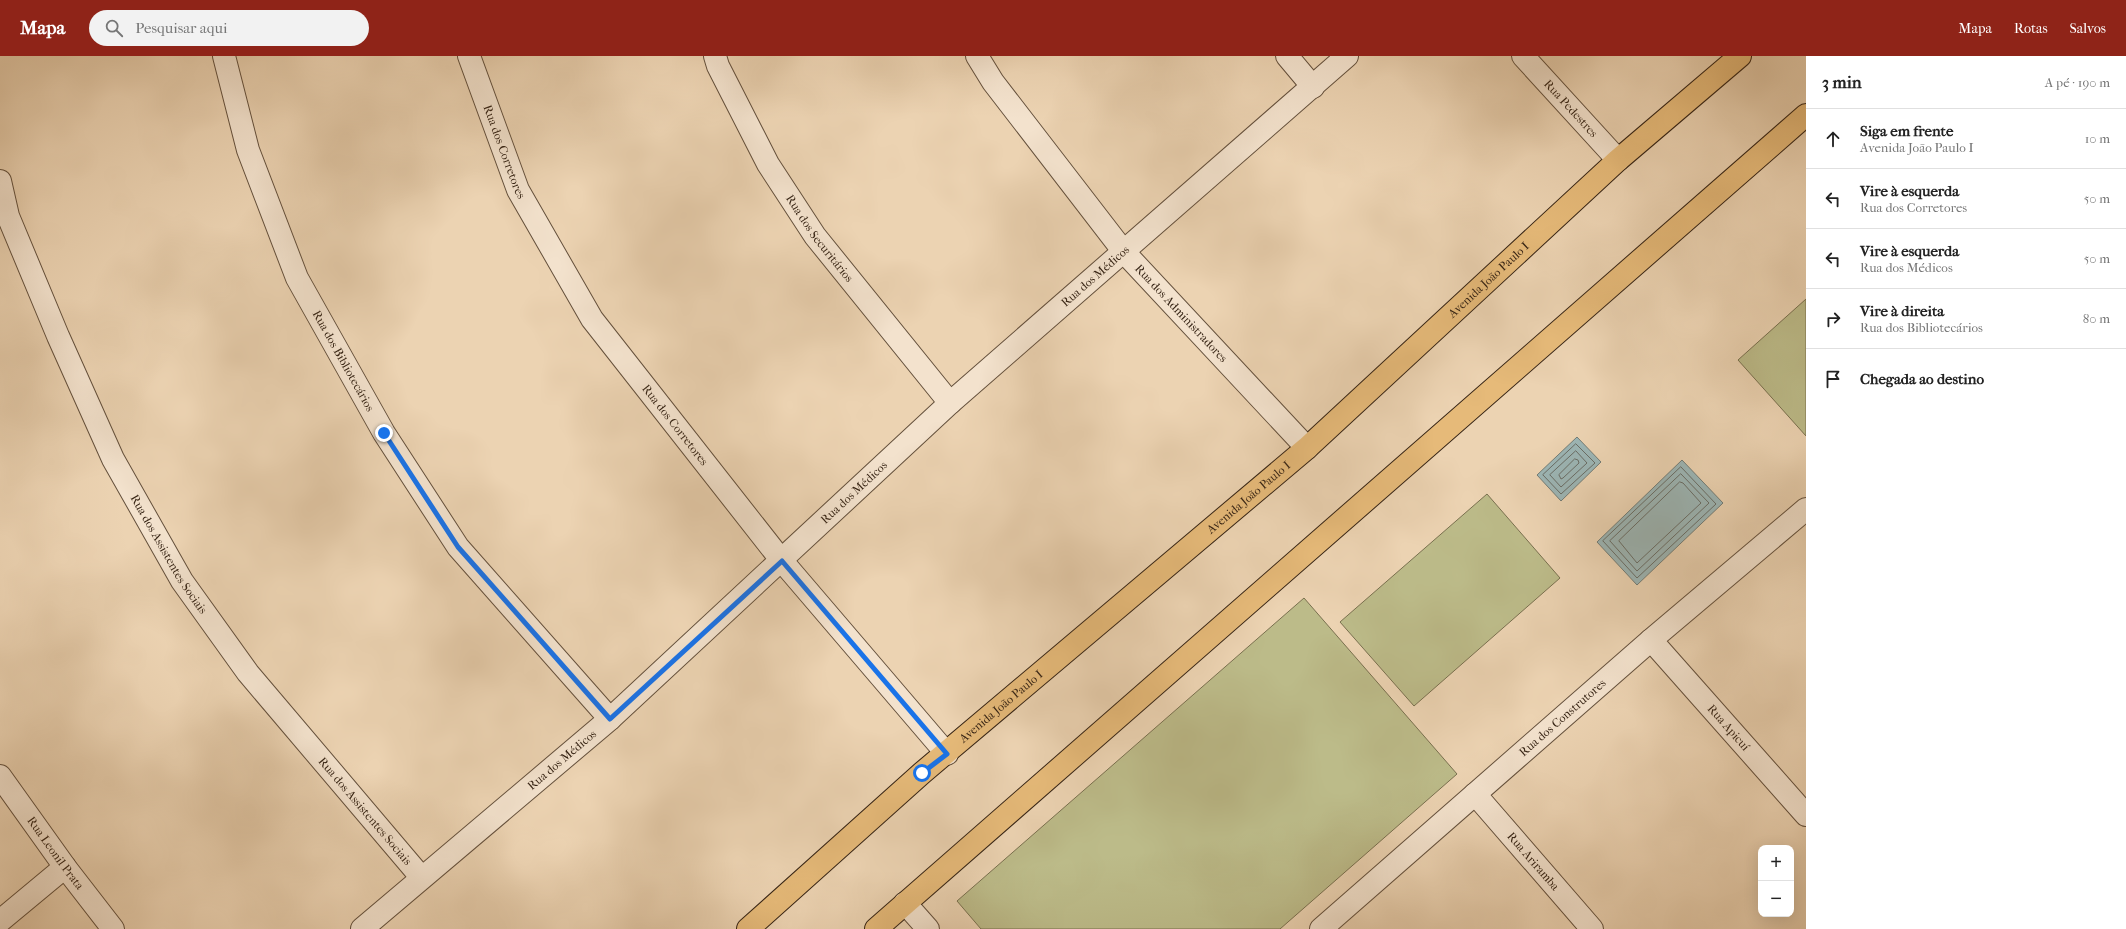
<!DOCTYPE html>
<html lang="pt">
<head>
<meta charset="utf-8">
<style>
  :root { --surface:#fff; --page:#f2f2f2; --text:#222; --muted:#767676; --line:#e0e0e0; --accent:#8f2418 }
  body { margin:0; font-family:"IM FELL French Canon",serif; background:var(--page); color:var(--text) }
  .controls { position:absolute; right:12px; bottom:12px; display:grid; overflow:hidden; border-radius:8px; box-shadow:0 4px 16px #0002 }
  .controls button { width:36px; height:36px; display:grid; place-items:center; padding:0; border:0; border-bottom:1px solid var(--line); background:var(--surface); color:var(--text); font:20px sans-serif }
  .stop { position:absolute; width:12px; height:12px; margin:-9px; border:3px solid #1a73e8; border-radius:50%; background:#fff }
  .stop.end { background:#1a73e8; border-color:#fff; box-shadow:0 1px 4px #0008 }
  .list { margin:0; padding:0; list-style:none }
  h2 { display:flex; justify-content:space-between; align-items:center; height:52px; margin:0; padding:0 16px; font-size:17px }
  h2 small { font-size:13px; font-weight:400; color:var(--muted) }
  .list li { display:grid; grid-template-columns:26px 1fr auto; gap:12px; align-items:center; box-sizing:border-box; height:60px; padding:0 16px; border-top:1px solid var(--line) }
  .list b { display:block; font-size:15px; white-space:nowrap }
  .list p { margin:0; font-size:13px; white-space:nowrap; color:var(--muted) }
  .list em { font-size:13px; font-style:normal; color:var(--muted) }
  .icon { flex:none; width:22px; height:22px; fill:none; stroke:currentColor; stroke-width:2; stroke-linecap:round; stroke-linejoin:round }
  .map { position:relative; flex:none; width:1806px; height:873px; overflow:hidden }
  header { display:flex; align-items:center; gap:24px; box-sizing:border-box; height:56px; padding:0 20px; background:var(--accent); color:#fff }
  header strong { font-size:19px }
  nav { display:flex; gap:22px; margin-inline-start:auto; font-size:14px }
  .search { width:280px; height:36px; background:var(--page); display:flex; align-items:center; gap:10px; box-sizing:border-box; padding:0 14px; border-radius:22px; color:var(--muted); font-size:15px }
  main { display:flex }
  aside { flex:1; background:var(--surface) }
  .map>svg:first-child { display:block }
  .green { fill:#bcbb89; stroke:#79704f }
  .water { fill:#9cb6b6; stroke:#737c76 }
  .lines { fill:none; stroke-linecap:round; stroke-linejoin:round }
  .shore { stroke:#696d66; stroke-width:1 }
  .minor-casing { stroke:#64503c; stroke-width:24 }
  .major-casing { stroke:#362415; stroke-width:24 }
  .minor { stroke:#f3e2cd; stroke-width:22 }
  .major { stroke:#e6ba79; stroke-width:22 }
  .route { stroke:#1a73e8; stroke-width:5 }
  .labels { text-anchor:middle; stroke-width:3; stroke-linejoin:round; paint-order:stroke }
  .street-label { font-size:12px; fill:#362415; stroke:#f3e2cd }
</style>
</head>
<body>
<header>
<strong>Mapa</strong>
<div class="search"><svg class="icon" aria-label="search" viewBox="0 0 24 24"><circle cx="10" cy="10" r="6"/><path d="M15 15l6 6"/></svg>Pesquisar aqui</div>
<nav><a>Mapa</a><a>Rotas</a><a>Salvos</a></nav>
</header>
<main>
<div class="map">
<svg width="1806" height="873" viewBox="0 0 1806 873">
  <rect width="100%" height="100%" fill="#ecd3b2"/>
  <filter id="stains"><feTurbulence type="fractalNoise" baseFrequency=".005" numOctaves="4"/><feColorMatrix values="0 0 0 0 .2 0 0 0 0 .09 0 0 0 0 .02 0 0 0 .5 -.17"/></filter>
  <radialGradient id="worn" r=".72"><stop offset=".6" stop-color="#630" stop-opacity="0"/><stop offset="1" stop-color="#630" stop-opacity=".3"/></radialGradient>
  <path class="green" d="M1806,243V380L1738,304Z
    M1487,438L1560,522L1414,650L1340,566Z
    M1304,542L1457,718L1280,873H981L957,845Z"/>
  <path class="water" d="M1577,381L1601,406L1561,445L1537,419Z
    M1682,404L1723,447L1637,529L1597,486Z"/>
  <g class="lines">
    <path class="shore" d="M1576,388L1595,407L1561,438L1543,419Z
      M1576,395L1587,407L1561,431L1550,419Z
      M1575,403L1578,404L1579,407L1563,422L1561,423L1559,419Z
      M1681,411L1716,448L1637,522L1603,485Z
      M1681,418L1709,447L1637,515L1610,485Z
      M1680,426L1683,427L1701,447L1637,507L1619,485Z"/>
    <g class="minor-casing">
      <g id="minor">
        <path id="s1" d="M224,0L248,94L297,222L384,377L458,491L610,663"/>
        <path id="s2" d="M469,0L518,134L592,263L782,505L947,698"/>
        <path id="s3" d="M715,0L718,10L768,108L815,180L950,347"/>
        <path id="s4" d="M977,0L993,26L1124,196L1307,392"/>
        <path d="M1287,0L1313,31"/>
        <path id="s5" d="M1523,0L1618,104"/>
        <path id="s6" d="M0,125L8,160L58,280L113,403L182,525L248,617L421,821"/>
        <path id="s7" d="M1651,584L1806,759"/>
        <path id="s8" d="M0,720L65,811L113,873"/>
        <path id="s9" d="M1475,738L1592,873"/>
        <path d="M905,847L928,873"/>
        <path d="M0,865L65,811"/>
        <path id="s10" d="M362,873L610,663L950,347L1347,0"/>
        <path id="s11" d="M1321,873L1651,584L1806,453"/>
      </g>
    </g>
    <g class="major-casing">
      <g id="major">
        <path id="s12" d="M748,873L922,717L1307,392L1618,104L1740,0"/>
        <path d="M876,873L1806,59"/>
      </g>
    </g>
    <use href="#minor" class="minor"/>
    <use href="#major" class="major"/>
  </g>
  <g class="lines">
    <path class="route" d="M384,377L458,491L610,663L782,505L947,698L922,717"/>
  </g>
  <g class="labels">
    <g class="street-label">
      <text dy="4" stroke="none"><textPath href="#s5" startOffset="71">Rua Pedestres</textPath></text>
      <text dy="4" stroke="none"><textPath href="#s2" startOffset="102">Rua dos Corretores</textPath></text>
      <text dy="4" stroke="none"><textPath href="#s3" startOffset="211">Rua dos Securitários</textPath></text>
      <text dy="4" stroke="none"><textPath href="#s10" startOffset="982">Rua dos Médicos</textPath></text>
      <text dy="4" stroke="none"><textPath href="#s12" startOffset="985">Avenida João Paulo I</textPath></text>
      <text dy="4" stroke="none"><textPath href="#s4" startOffset="329">Rua dos Administradores</textPath></text>
      <text dy="4" stroke="none"><textPath href="#s1" startOffset="329">Rua dos Bibliotecários</textPath></text>
      <text dy="4" stroke="none"><textPath href="#s2" startOffset="426">Rua dos Corretores</textPath></text>
      <text dy="4" stroke="none"><textPath href="#s10" startOffset="658">Rua dos Médicos</textPath></text>
      <text dy="4" stroke="none"><textPath href="#s12" startOffset="661">Avenida João Paulo I</textPath></text>
      <text dy="4" stroke="none"><textPath href="#s6" startOffset="411">Rua dos Assistentes Sociais</textPath></text>
      <text dy="4" stroke="none"><textPath href="#s12" startOffset="337">Avenida João Paulo I</textPath></text>
      <text dy="4" stroke="none"><textPath href="#s11" startOffset="321">Rua dos Construtores</textPath></text>
      <text dy="4" stroke="none"><textPath href="#s7" startOffset="117">Rua Apicuí</textPath></text>
      <text dy="4" stroke="none"><textPath href="#s10" startOffset="262">Rua dos Médicos</textPath></text>
      <text dy="4" stroke="none"><textPath href="#s6" startOffset="735">Rua dos Assistentes Sociais</textPath></text>
      <text dy="4" stroke="none"><textPath href="#s8" startOffset="95">Rua Leonil Prata</textPath></text>
      <text dy="4" stroke="none"><textPath href="#s9" startOffset="89">Rua Ariramba</textPath></text>
    </g>
  </g>
  <rect width="100%" height="100%" filter="url(#stains)"/>
  <rect width="100%" height="100%" fill="url(#worn)"/>
</svg>
<div class="controls">
<button>+</button>
<button>−</button>
</div>
<div class="stop" style="left:922px;top:717px"></div>
<div class="stop end" style="left:384px;top:377px"></div>
</div>
<aside>
<h2>3 min<small>A pé · 190 m</small></h2>
<ul class="list">
<li><svg class="icon" aria-label="ahead" viewBox="0 0 24 24"><path d="M12 20V5M6 11l6-6 6 6"/></svg><div><b>Siga em frente</b><p>Avenida João Paulo I</p></div><em>10 m</em></li>
<li><svg class="icon" aria-label="left" viewBox="0 0 24 24"><path d="M17 20v-9H6M10 6l-5 5 5 5"/></svg><div><b>Vire à esquerda</b><p>Rua dos Corretores</p></div><em>50 m</em></li>
<li><svg class="icon" aria-label="left" viewBox="0 0 24 24"><path d="M17 20v-9H6M10 6l-5 5 5 5"/></svg><div><b>Vire à esquerda</b><p>Rua dos Médicos</p></div><em>50 m</em></li>
<li><svg class="icon" aria-label="right" viewBox="0 0 24 24"><path d="M7 20v-9h11M14 6l5 5-5 5"/></svg><div><b>Vire à direita</b><p>Rua dos Bibliotecários</p></div><em>80 m</em></li>
<li><svg class="icon" aria-label="arrive" viewBox="0 0 24 24"><path d="M6 21V4h12l-3 4 3 4H6"/></svg><div><b>Chegada ao destino</b></div></li>
</ul>
</aside>
</main>
</body>
</html>
